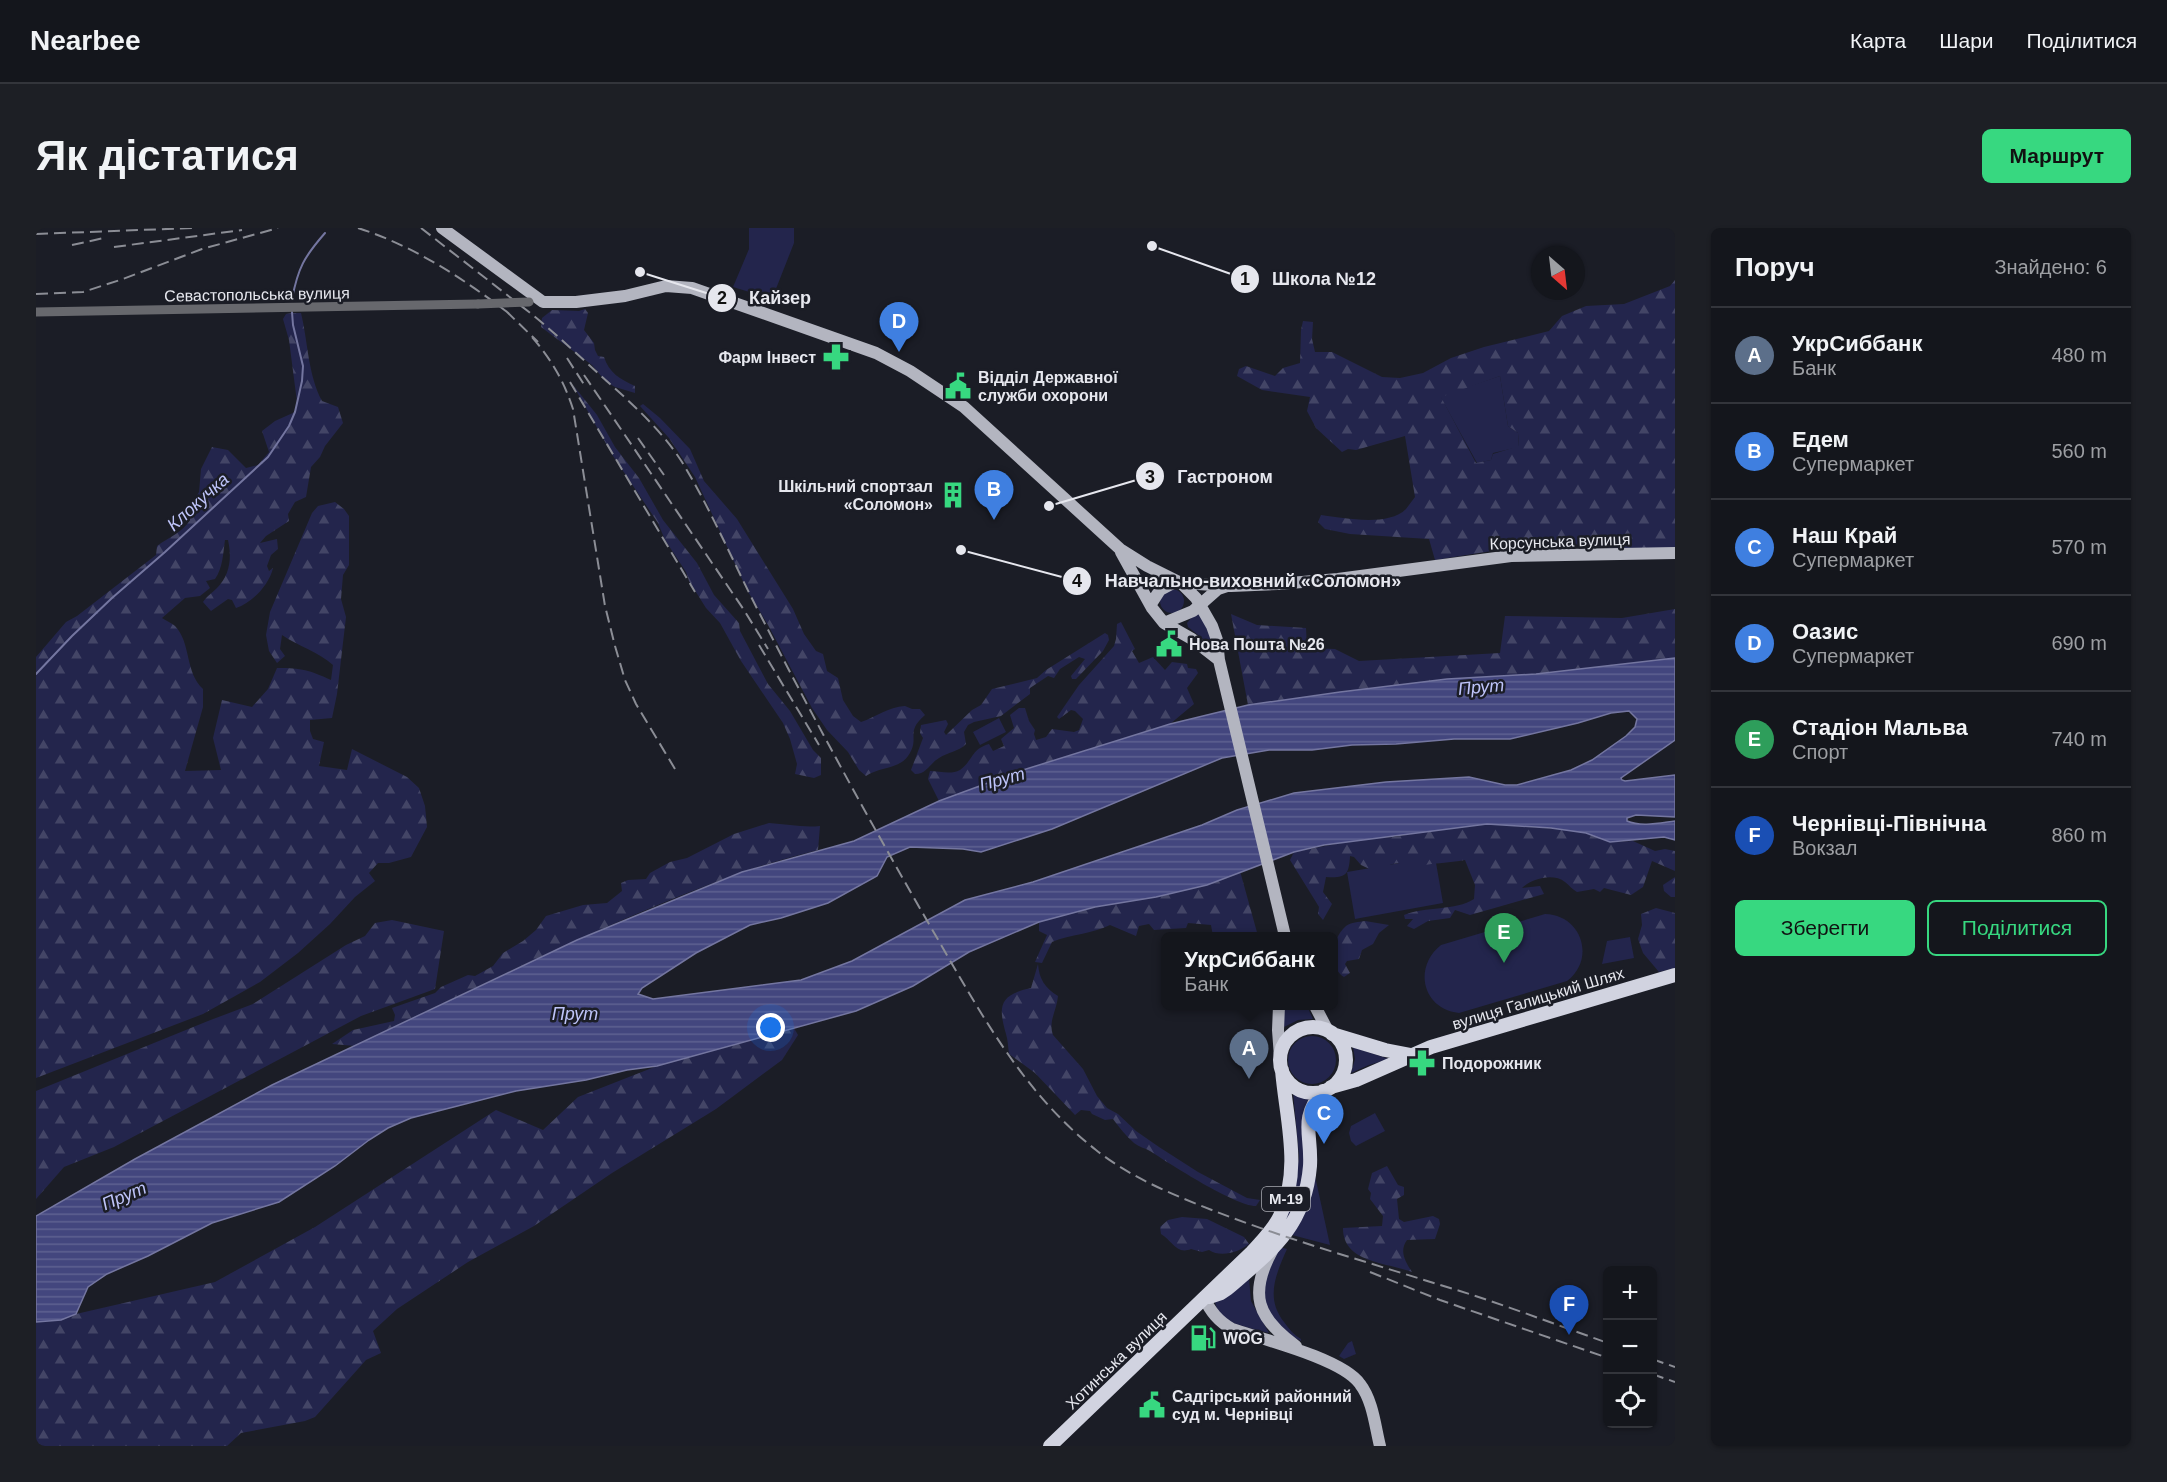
<!DOCTYPE html>
<html lang="uk">
<head>
<meta charset="utf-8">
<style>
  :root { --surface:#14161c; --page:#1d1f25; --text:#f1f3f6; --muted:#9d9fa3; --line:#33353b; --accent:#37d880 }
  body { margin:0; font-family:Helvetica,sans-serif; background:var(--page); color:var(--text) }
  .controls { position:absolute; right:18px; bottom:18px; display:grid; overflow:hidden; border-radius:9px; box-shadow:0 2px 4px #0004 }
  .controls button { width:54px; height:54px; display:grid; place-items:center; padding:0; border:0; border-bottom:2px solid var(--line); background:var(--surface); color:var(--text); font:30px sans-serif }
  .compass { position:absolute; left:1495px; top:18px; width:54px; height:54px; border-radius:50%; background:var(--surface); box-shadow:0 2px 4px #0004; rotate:152deg }
  .you { position:absolute; left:735px; top:800px; width:21px; height:21px; margin:-15px; border:4px solid #fff; border-radius:50%; background:#1a73e8; box-shadow:0 0 0 9px #1a73e833 }
  .badge { display:grid; place-items:center; width:39px; height:39px; border-radius:50%; background:var(--accent); color:#fff; font-size:20px; font-weight:700 }
  .pin { position:absolute; translate:-50% -50px; filter:drop-shadow(0 2px 3px #0008) }
  .pin::after { content:''; position:absolute; top:32px; width:21px; height:18px; background:inherit; clip-path:polygon(0 0,100% 0,50% 100%) }
  .popup { position:absolute; left:1125px; top:704px; width:177px; height:78px; box-sizing:border-box; display:grid; place-content:center; border-radius:9px; background:var(--surface); filter:drop-shadow(0 2px 4px #0005); font-size:20px; white-space:nowrap; color:var(--muted) }
  .popup b { font-size:22px; color:var(--text) }
  .popup::after { content:''; position:absolute; left:50%; top:100%; margin-left:-12px; border:12px solid transparent; border-top-color:var(--surface) }
  .list { margin:0; padding:0; list-style:none }
  h2 { display:flex; justify-content:space-between; align-items:center; height:78px; margin:0; padding:0 24px; font-size:26px }
  h2 small { font-size:20px; font-weight:400; color:var(--muted) }
  .list li { display:grid; grid-template-columns:39px 1fr auto; gap:18px; align-items:center; box-sizing:border-box; height:96px; padding:0 24px; border-top:2px solid var(--line) }
  .list b { display:block; font-size:22px; white-space:nowrap }
  .list p { margin:0; font-size:20px; white-space:nowrap; color:var(--muted) }
  .list em { font-size:20px; font-style:normal; color:var(--muted) }
  .actions { display:flex; gap:12px; padding:18px 24px }
  .actions a { flex:1; padding:14px 0; border:2px solid var(--accent); border-radius:9px; text-align:center; font-size:21px; color:var(--accent) }
  .actions .main { background:var(--accent); color:#111 }
  .icon { flex:none; width:33px; height:33px; fill:none; stroke:currentColor; stroke-width:2; stroke-linecap:round; stroke-linejoin:round }
  .map { position:relative; flex:none; width:1639px; height:1218px; overflow:hidden; border-radius:9px }
  header { display:flex; align-items:center; gap:36px; box-sizing:border-box; height:84px; padding:0 30px; background:var(--surface); border-bottom:2px solid var(--line) }
  header strong { font-size:28px }
  nav { display:flex; gap:33px; margin-inline-start:auto; font-size:21px }
  .intro { display:flex; align-items:center; justify-content:space-between; box-sizing:border-box; height:144px; padding:0 36px }
  h1 { margin:0; font-size:42px }
  .button { padding:15px 27px; border-radius:9px; background:var(--accent); color:#111; font-size:21px; font-weight:700 }
  main { display:flex; gap:36px; padding:0 36px }
  aside { flex:1; background:var(--surface); border-radius:9px; box-shadow:0 2px 4px #0004 }
  .map>svg:first-child { display:block }
  .green { fill:#23254c }
  .forest { fill:url(#forest-firs); fill-rule:evenodd }
  .water { fill:url(#water-rules); stroke:#7476a0; stroke-width:1.5; fill-rule:evenodd }
  .lines { fill:none; stroke-linecap:round; stroke-linejoin:round }
  .stream { stroke:#7476a0; stroke-width:2 }
  .minor { stroke:#67686d; stroke-width:9 }
  .major { stroke:#b3b5c0; stroke-width:12 }
  .highway { stroke:#d1d3e0; stroke-width:14 }
  .rail { stroke:#8b8d95; stroke-width:2; stroke-dasharray:12 6; stroke-linecap:butt }
  .minor-bridge { stroke:#67686d; stroke-width:9 }
  .labels { text-anchor:middle; stroke-width:5; stroke-linejoin:round; paint-order:stroke }
  .shield { fill:#1b1d26; stroke:#a9aab2; stroke-width:1.5 }
  .shield-label { font-size:15px; font-weight:bold; fill:#e6e7ee }
  .street-label { font-size:16px; fill:#e6e7ee; stroke:#1b1d26 }
  .poi-label { font-size:16px; font-weight:bold; fill:#e6e7ee; stroke:#1b1d26; text-anchor:start }
  .water-label { font-size:18px; font-style:italic; fill:#bec4f9; stroke:#1b1d26 }
  .leader { fill:none; stroke:#e6e7ee; stroke-width:2 }
  .callout-dot { fill:#e6e7ee; stroke:#1b1d26; stroke-width:2 }
  .mark-label { font-size:18px; text-anchor:middle; font-weight:bold; fill:#111 }
  .callout-label { font-size:18px; text-anchor:middle; font-weight:bold; fill:#e6e7ee; stroke:#1b1d26; stroke-width:5; stroke-linejoin:round; paint-order:stroke }
</style>
</head>
<body>
<header>
<strong>Nearbee</strong>
<nav><a>Карта</a><a>Шари</a><a>Поділитися</a></nav>
</header>
<div class="intro"><h1>Як дістатися</h1><a class="button">Маршрут</a></div>
<main>
<div class="map">
<svg width="1639" height="1218" viewBox="0 0 1639 1218">
  <defs>
    <pattern id="forest-firs" width="22" height="20" patternUnits="userSpaceOnUse" patternTransform="scale(1.5)"><rect width="22" height="20" fill="#23254c"/><path d="M5 1l3.5 6h-7zM16 11l3.5 6h-7z" fill="#434566"/></pattern>
    <pattern id="water-rules" width="6" height="5" patternUnits="userSpaceOnUse" patternTransform="scale(1.5)"><rect width="6" height="5" fill="#43467e"/><path d="M0 2.5h6" fill="none" stroke="#5e6191"/></pattern>
  </defs>
  <rect width="100%" height="100%" fill="#1b1d26"/>
  <path class="green" d="M713,0H758V15L736,71L697,59L713,21Z
    M1464,148L1472,198L1482,205L1483,219L1457,225L1455,232L1441,235L1404,168Z
    M1124 373a12 12 0 1 1 24 0a12 12 0 1 1-24 0Z
    M1161,383L1169,396L1176,414L1172,415L1152,399L1151,395Z
    M963,490L970,504L944,517L937,504Z
    M1399,629L1407,675L1319,691L1311,644Z
    M1509,686C1546,687 1560,731 1531,753L1423,785C1386,781 1377,739 1405,717Z
    M1594,709L1598,730L1566,736L1571,713Z
    M1248,778H1271L1277,791L1262,792L1246,800Z
    M1252 832a24 24 0 1 1 48 0a24 24 0 1 1-48 0Z
    M1317,819L1353,831L1333,837L1315,845L1319,831Z
    M1257,864L1274,870L1266,954L1256,987L1214,1030L1260,953L1263,928Z
    M1339,885L1349,903L1320,918L1315,913L1313,905L1315,898Z
    M1279,948L1294,1017L1256,1007Z
    M1244,1019L1251,1021C1240,1046 1229,1070 1248,1094C1253,1101 1258,1107 1265,1111V1113C1247,1104 1230,1089 1227,1068C1226,1051 1238,1033 1244,1019Z
    M1213,1050L1215,1073L1233,1105C1213,1099 1183,1097 1179,1074Z
    M1316,1113L1320,1126L1308,1131L1303,1128L1312,1115Z"/>
  <path class="forest" d="M1639,52V320H1579L1534,316L1487,318L1399,332L1393,311L1314,306L1289,301L1282,294L1285,287C1308,290 1352,299 1370,281C1373,277 1376,273 1379,269L1369,208L1320,222L1312,221L1306,224L1280,200L1271,183L1274,169L1226,162L1201,148L1203,141L1210,138L1239,148L1247,140L1264,135L1265,102L1267,93L1277,94L1276,111L1279,124H1296L1346,149L1364,150L1387,145L1415,130L1448,119L1513,103L1526,88L1550,78L1588,76L1634,58ZM1464,148L1472,198L1482,205L1483,218L1457,226L1455,232L1440,235L1405,169Z
    M549,81L552,85L548,102L558,115L559,122L562,128L568,129C573,145 584,151 599,158V165L579,159L570,154L556,137L505,99L506,90L516,82L543,83Z
    M255,85H265C272,114 272,147 286,173L302,179L307,195L289,218L284,229L275,239L270,269L259,274L252,286L253,293L230,308L224,315L241,311L242,321L235,327L231,338L233,343L237,340C233,357 216,375 200,380L196,372L192,371L175,383L167,374C171,368 176,365 181,360C194,347 196,330 192,312H189C187,325 187,340 179,351L170,353L174,360L164,368L149,370L126,390C130,393 136,395 139,398C155,414 149,445 167,461V479L149,543L185,542L177,510L186,472L216,479L232,461L241,440C266,440 273,442 295,452L297,437C283,424 262,418 246,407L244,421L249,428L241,435L233,423L230,407L234,384L276,285L282,278L299,274L308,281L313,288V337L307,347L305,371L310,389L301,466L296,490L274,492V503L277,511L288,514L283,538L311,542L316,521L371,549L383,560L389,578L391,599L375,629L353,635H342L333,645L339,653L319,669L294,696L262,725L224,754L167,786L0,850V429L30,394L41,388L120,327L121,318C133,309 146,305 154,292L153,287L157,274L163,264L165,241L176,219L192,222L210,240L222,237L233,224L226,203L239,193L259,184L261,174L253,112L247,91L250,86Z
    M537,157L561,187L579,219L603,250L627,292L661,335L678,367L703,395L704,403L732,456L754,483L777,522L785,530V547L778,550L759,546L761,536L754,511L747,495L705,433L684,395L670,380L653,353L650,344L629,312L622,295L577,228Z
    M607,176L624,190L654,221L668,253L701,291L757,381L768,406L780,423L787,426L791,443L802,450L807,472L817,488L825,494C840,489 852,479 869,478L876,481H884L889,487C868,505 885,509 872,528C863,541 843,539 830,548L823,542L812,524L791,502L776,480L732,397L711,362L659,249L633,210L604,178Z
    M1639,381V430L1500,446L1411,451L1304,464L1212,477L1195,386L1221,397L1270,400L1271,420L1299,421L1323,433L1464,425L1469,388L1586,390Z
    M1085,394L1099,421L1096,423L1103,435L1117,429L1129,442L1136,434L1151,436L1152,440L1160,441L1162,445L1151,460L1158,476L1134,496L987,542L903,573L892,551L894,543C903,543 915,547 924,542C937,533 935,521 953,516L957,523L968,518L965,511L978,500L974,487L983,480H989L993,493L999,502L998,506L1000,512L1010,509L1016,501L1038,504L1043,502L1047,491L1039,483L1035,482L1023,491L1021,489L1043,457L1078,418L1080,411L1081,396Z
    M1069,405L1072,407L1073,412L1067,423L1040,451H1036L1035,448L1049,431L1043,429L1024,441L1018,450L1012,448L994,460V466L965,488L938,494L932,497L928,504L930,516C922,524 912,524 903,530C893,536 891,546 879,546L875,542L887,510L884,505L885,497L910,492L912,496L908,504L910,507L936,482L945,477L956,461L1001,450L1010,442Z
    M733,595C751,596 767,600 784,598L782,622C756,629 729,636 704,645C572,693 445,757 319,818L296,816L317,802L358,793L359,787L356,780L399,765L405,759L432,747L439,748L457,738L467,725L487,713L500,702L510,688L547,677L571,675L586,663L585,655L592,652L610,651L614,645L634,634L651,630L698,606Z
    M1451,596L1521,601L1550,605L1574,614L1597,613L1619,623L1629,621L1639,623V643L1616,633L1607,659L1595,667L1568,660L1564,664L1558,661L1541,664C1536,661 1534,658 1529,654C1518,645 1496,650 1486,660L1504,658L1508,666L1434,687L1419,682L1414,690L1392,693L1378,701L1371,698L1377,691H1369L1368,687C1389,678 1420,683 1438,671L1439,657L1429,632C1414,635 1393,635 1379,639C1366,632 1352,634 1342,645L1325,637L1318,629L1314,628C1313,648 1309,650 1290,649L1287,664L1296,676L1287,692L1282,686L1283,679L1280,674L1254,632L1258,624L1326,611L1359,609L1420,598Z
    M1204,643L1222,708H1177L1175,697L1152,695L1150,700L1118,702L1113,696L1103,698L1100,708L1074,697C1056,706 1035,706 1016,714L1006,735L999,734L1011,707L1003,703V694C1022,689 1042,683 1061,679C1112,669 1155,663 1204,643Z
    M1639,649V669H1635L1628,663L1627,657Z
    M1620,680L1639,685V740L1623,744L1607,725L1602,711L1606,697L1605,686Z
    M356,692L408,703L399,761L325,788L78,919L28,939L0,971V863L172,793L217,776L310,717L329,708L339,695Z
    M1329,693L1353,697L1343,705L1337,716L1326,722L1323,731L1311,733L1309,736L1314,745L1308,749C1291,738 1296,710 1310,698C1315,694 1323,694 1329,693Z
    M1002,736C1003,751 1009,760 1022,768C1021,782 1012,793 1017,807L1047,841L1061,868L1071,880L1082,886L1100,903L1123,919L1162,944L1211,970L1224,972L1220,978C1199,978 1134,936 1114,923C1109,920 1103,919 1098,915C1090,908 1083,899 1077,891L1069,892L1056,886L1054,883L1045,882L1039,887L999,845L973,826C972,819 972,812 970,806C962,778 963,767 995,760Z
    M758,800L762,807L746,832L680,881L576,945L498,998L432,1034L361,1081L337,1103L345,1125L330,1132L279,1189L269,1193L205,1205L191,1218H0V1094L25,1092L40,1086L179,1054L279,999L460,882L507,902L542,869L621,838Z
    M1351,938L1362,957L1368,959V967L1361,971L1363,991L1368,994L1397,988L1403,991L1404,996L1399,1011L1371,1012C1363,1023 1369,1033 1376,1044C1350,1034 1307,1035 1307,1000L1346,998L1347,988L1334,971L1335,965L1332,961L1336,945Z
    M1146,989L1171,991L1208,1009L1213,1016C1203,1024 1185,1030 1173,1022L1166,1024L1155,1021C1140,1027 1136,1012 1125,1006L1124,999L1132,992Z"/>
  <path class="water" d="M1639,430V512L1585,550L1586,552L1589,553L1639,547V589L1600,587L1591,590V593C1605,599 1623,595 1639,593V612L1628,609L1574,614L1550,605L1515,600L1451,596L1288,617L1258,624L1171,657L1120,669L1059,679L1003,694L933,724L877,758L820,783L621,838L591,842L550,852L480,863L375,890L352,900L333,912L299,938L243,974L176,995L112,1028L71,1046L52,1059L40,1086L25,1092L0,1094V988L99,931L236,857L541,712L706,644L818,613L903,573L987,542L1134,496L1212,477L1304,464L1411,451L1500,446ZM1593,483L1601,491L1599,499L1590,508L1556,532L1535,542L1481,557H1469L1433,549L1350,554L1258,565L1201,582L1166,597L997,654L929,672L816,733L765,752L617,771L602,766L606,760L660,725L714,697L745,690L792,675L841,648L851,629L874,619L927,621L945,624L1016,601L1186,530L1233,522H1276L1316,517L1360,516L1418,511H1474L1542,495L1575,485Z"/>
  <g class="lines">
    <path class="stream" d="M256,71C262,40 268,29 289,5
      M0,446L36,408L76,370L129,324L232,229L253,198L259,184L266,153L267,138L257,97L256,84"/>
    <path class="minor" d="M0,84L442,76"/>
    <path class="major" d="M406,0L507,74H540L589,68L630,58L656,60L840,125L874,143L928,179L1084,321L1111,338L1145,355L1160,370L1176,398L1181,412L1183,432L1249,708
      M1085,324L1116,380L1128,395L1156,411L1183,432
      M1145,355L1195,358L1242,356L1302,351L1475,328L1639,325
      M1115,376L1124,362L1141,353
      M1128,395L1157,383L1182,361L1191,358
      M1243,778L1242,802L1244,829
      M1279,778L1292,803
      M1237,1021C1212,1066 1221,1090 1260,1118
      M1168,1070C1175,1084 1182,1093 1196,1101C1226,1111 1307,1131 1324,1156C1337,1173 1339,1198 1344,1218"/>
    <path class="highway" d="M1244 832a33 33 0 1 1 66 0a33 33 0 1 1-66 0Z
      M1296,806L1349,822L1375,827
      M1295,859L1320,852L1395,819L1639,747
      M1173,1069L1185,1065L1191,1061C1234,1024 1269,999 1274,938C1276,905 1263,892 1287,863
      M1014,1218L1216,1024C1226,1013 1238,1001 1244,988C1266,941 1250,891 1246,842"/>
    <path class="rail" d="M322,0C378,18 428,51 475,87
      M385,0C421,28 457,56 493,84C518,104 541,126 564,147C593,173 624,200 646,234C677,285 700,341 728,394C782,499 838,601 897,703C943,782 986,864 1060,922C1095,950 1140,968 1181,984C1253,1012 1328,1033 1401,1056C1459,1073 1515,1095 1572,1115
      M0,6L156,0
      M36,17L68,10
      M78,19L206,2
      M0,66L47,64L87,51L166,21L242,0
      M470,83L502,114
      M496,109C515,131 528,153 537,181L569,378L579,418L589,452L600,476L639,541
      M531,130L549,158
      M548,147L708,382L732,421
      M534,154L659,364
      M602,210L628,247
      M723,417L783,517
      M1334,1044L1404,1072L1572,1130
      M1616,1131L1639,1139
      M1616,1146L1639,1154"/>
    <path class="minor-bridge" d="M442,76L493,74"/>
  </g>
  <defs>
    <g id="pharmacy-bare" transform="scale(2.07)"><path d="M-2-6h4v4h4v4h-4v4h-4v-4h-4v-4h4Z" fill="#37d880" stroke="#1b1d26" stroke-width="2.5" paint-order="stroke"/></g>
    <g id="civic-bare" transform="scale(2.07)"><path d="M-.6-6.5H3V-4.5H.6V-3L4-1V1h2V6H-6V1h2V-1L-.6-3ZM-1.2 2.5V6h2.4V2.5Z" fill="#37d880" stroke="#1b1d26" stroke-width="2.5" paint-order="stroke"/></g>
    <g id="building-bare" transform="scale(2.07)"><path d="M-4-6H4V6H1V3H-1V6H-4ZM-2.5-4.3h1.7v1.8h-1.7ZM.8-4.3h1.7v1.8H.8ZM-2.5-1h1.7V.8h-1.7ZM.8-1h1.7V.8H.8Z" fill="#37d880" stroke="#1b1d26" stroke-width="2.5" paint-order="stroke"/></g>
    <g id="fuel-bare" transform="scale(2.07)"><path d="M-5.5-6h7V0h2V4h1.3V-2.5L3-4.5l.8-.8L6-3V5H2.5V1h-1V6h-7ZM-4.2-4.7v3.2H.2V-4.7Z" fill="#37d880" stroke="#1b1d26" stroke-width="2.5" paint-order="stroke"/></g>
  </defs>
  <g fill-rule="evenodd">
    <use href="#pharmacy-bare" x="800" y="129"/>
    <use href="#civic-bare" x="922" y="158"/>
    <use href="#building-bare" x="917" y="267"/>
    <use href="#civic-bare" x="1133" y="416"/>
    <use href="#pharmacy-bare" x="1386" y="835"/>
    <use href="#fuel-bare" x="1167" y="1110"/>
    <use href="#civic-bare" x="1116" y="1177"/>
  </g>
  <g class="labels">
    <rect class="shield" x="1226" y="959" width="48" height="24" rx="4.5"/>
    <g class="shield-label">
      <text x="1250" y="976">М-19</text>
    </g>
    <g class="street-label">
      <text transform="translate(221 66) rotate(-1)" y="6">Севастопольська вулиця</text>
      <text transform="translate(1524 313) rotate(-2)" y="6">Корсунська вулиця</text>
      <text transform="translate(1502 770) rotate(-17)" y="6">вулиця Галицький Шлях</text>
      <text transform="translate(1080 1132) rotate(-44)" y="6">Хотинська вулиця</text>
    </g>
    <g class="poi-label">
      <text x="780" y="135" text-anchor="end">Фарм Інвест</text>
      <text x="942" y="155">Відділ Державної<tspan x="942" dy="18">служби охорони</tspan></text>
      <text x="897" y="264" text-anchor="end">Шкільний спортзал<tspan x="897" dy="18">«Соломон»</tspan></text>
      <text x="1153" y="422">Нова Пошта №26</text>
      <text x="1406" y="841">Подорожник</text>
      <text x="1187" y="1116">WOG</text>
      <text x="1136" y="1174">Садгірський районний<tspan x="1136" dy="18">суд м. Чернівці</tspan></text>
    </g>
    <g class="water-label">
      <text transform="translate(162 274) rotate(-42)" y="6">Клокучка</text>
      <text transform="translate(1445 459) rotate(-5)" y="6">Прут</text>
      <text transform="translate(966 551) rotate(-15)" y="6">Прут</text>
      <text x="539" y="792">Прут</text>
      <text transform="translate(88 968) rotate(-23)" y="6">Прут</text>
    </g>
  </g>
  <path class="leader" d="M1116 18L1209 51M604 44L686 70M1013 278L1114 248M925 322L1041 353"/>
  <g class="callout-dot">
    <circle cx="1116" cy="18" r="6"/>
    <circle cx="604" cy="44" r="6"/>
    <circle cx="1013" cy="278" r="6"/>
    <circle cx="925" cy="322" r="6"/>
    <circle cx="1209" cy="51" r="15"/>
    <circle cx="686" cy="70" r="15"/>
    <circle cx="1114" cy="248" r="15"/>
    <circle cx="1041" cy="353" r="15"/>
  </g>
  <g class="mark-label">
    <text x="1209" y="57">1</text>
    <text x="686" y="76">2</text>
    <text x="1114" y="255">3</text>
    <text x="1041" y="359">4</text>
  </g>
  <g class="callout-label">
    <text x="1288" y="57">Школа №12</text>
    <text x="744" y="76">Кайзер</text>
    <text x="1189" y="255">Гастроном</text>
    <text x="1217" y="359">Навчально-виховний «Соломон»</text>
  </g>
</svg>
<div class="controls">
<button>+</button>
<button>−</button>
<button><svg class="icon" aria-label="locate" viewBox="0 0 24 24"><circle cx="12" cy="12" r="6"/><path d="M12 2v4M12 18v4M2 12h4M18 12h4"/></svg></button>
</div>
<svg class="compass" viewBox="-18 -18 36 36"><path d="M0-13l5 13h-10z" fill="#e53935"/><path d="M0 13l5-13h-10z" fill="#9d9fa3"/></svg>
<div class="you"></div>
<div class="pin badge" style="left:1213px;top:851px;background:#5c6f8a">A</div>
<div class="popup"><b>УкрСиббанк</b>Банк</div>
<div class="pin badge" style="left:958px;top:292px;background:#3f7fe0">B</div>
<div class="pin badge" style="left:1288px;top:916px;background:#3f7fe0">C</div>
<div class="pin badge" style="left:863px;top:124px;background:#3f7fe0">D</div>
<div class="pin badge" style="left:1468px;top:735px;background:#2e9e5b">E</div>
<div class="pin badge" style="left:1533px;top:1107px;background:#1a4fb4">F</div>
</div>
<aside>
<h2>Поруч<small>Знайдено: 6</small></h2>
<ul class="list">
<li><span class="badge" style="background:#5c6f8a">A</span><div><b>УкрСиббанк</b><p>Банк</p></div><em>480 m</em></li>
<li><span class="badge" style="background:#3f7fe0">B</span><div><b>Едем</b><p>Супермаркет</p></div><em>560 m</em></li>
<li><span class="badge" style="background:#3f7fe0">C</span><div><b>Наш Край</b><p>Супермаркет</p></div><em>570 m</em></li>
<li><span class="badge" style="background:#3f7fe0">D</span><div><b>Оазис</b><p>Супермаркет</p></div><em>690 m</em></li>
<li><span class="badge" style="background:#2e9e5b">E</span><div><b>Стадіон Мальва</b><p>Спорт</p></div><em>740 m</em></li>
<li><span class="badge" style="background:#1a4fb4">F</span><div><b>Чернівці-Північна</b><p>Вокзал</p></div><em>860 m</em></li>
</ul>
<div class="actions"><a class="main">Зберегти</a><a>Поділитися</a></div>
</aside>
</main>
</body>
</html>
